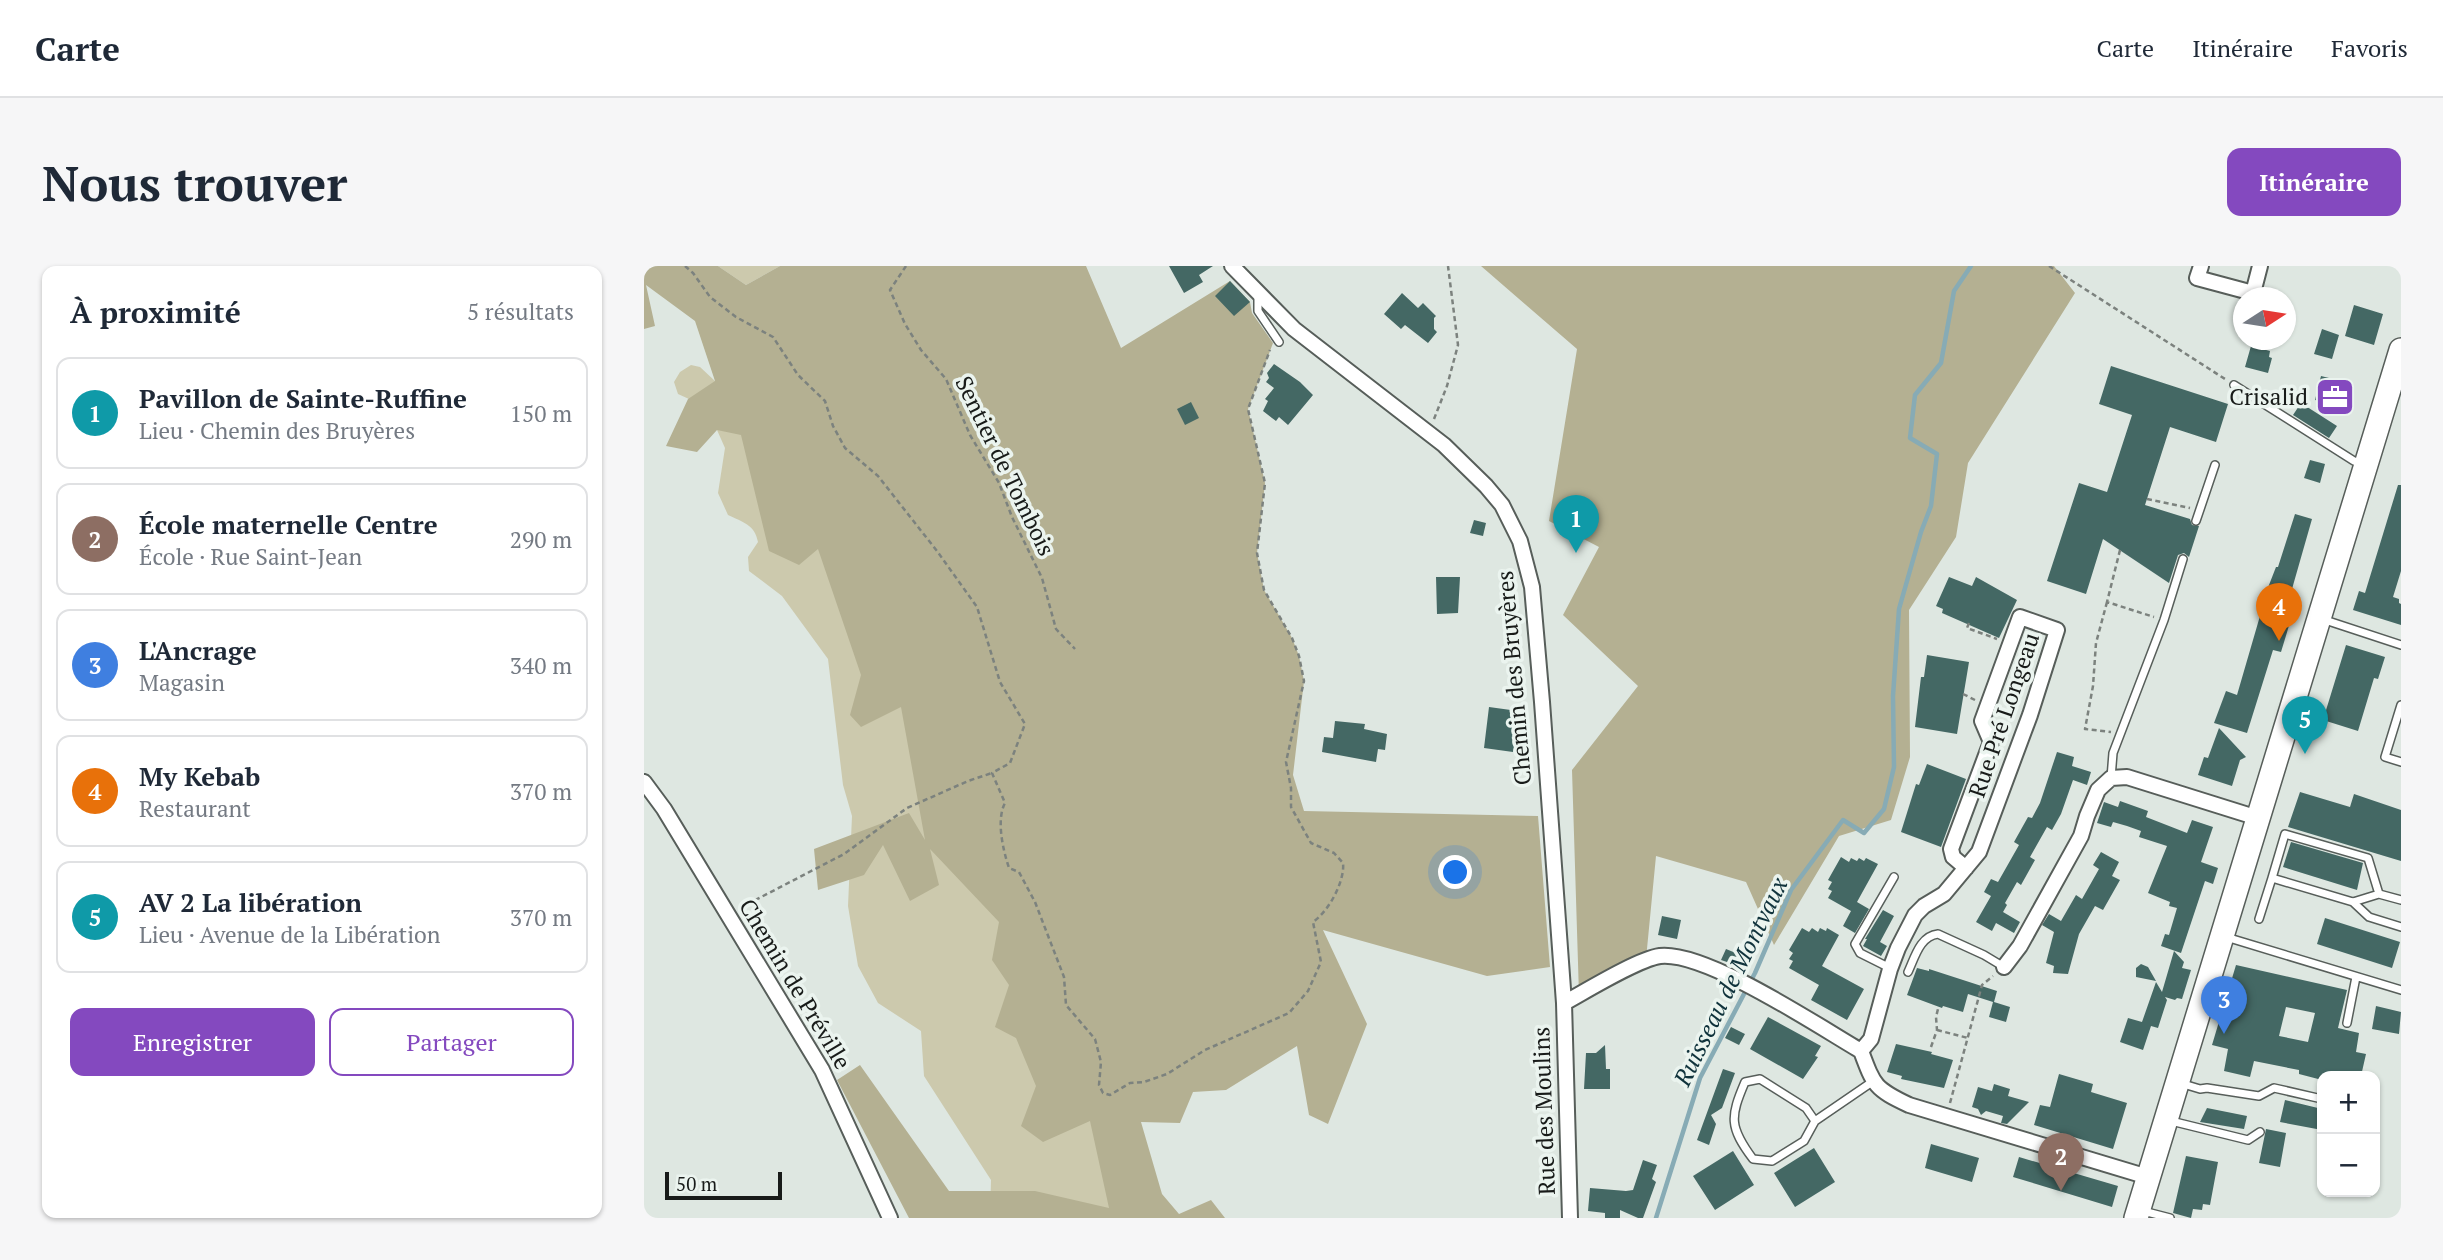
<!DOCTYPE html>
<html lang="fr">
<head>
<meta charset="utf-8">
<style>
  :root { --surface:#fff; --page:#f6f6f7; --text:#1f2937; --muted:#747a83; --line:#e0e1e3; --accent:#8449bf }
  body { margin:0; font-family:"PT Serif",serif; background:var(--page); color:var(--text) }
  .controls { position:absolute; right:21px; bottom:21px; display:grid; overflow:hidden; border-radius:14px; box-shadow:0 2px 5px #0004 }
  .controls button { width:63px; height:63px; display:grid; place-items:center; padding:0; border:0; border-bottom:2px solid var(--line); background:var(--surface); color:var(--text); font:35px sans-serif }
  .compass { position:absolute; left:1589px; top:21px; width:63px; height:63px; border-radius:50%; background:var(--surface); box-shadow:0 2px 5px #0004; rotate:78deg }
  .scale { position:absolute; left:21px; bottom:18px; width:117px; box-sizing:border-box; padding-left:7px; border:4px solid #181b19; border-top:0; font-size:19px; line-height:24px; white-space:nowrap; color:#181b19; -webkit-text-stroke:5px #ebf4ef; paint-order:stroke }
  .you { position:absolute; left:812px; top:607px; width:24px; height:24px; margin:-18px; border:5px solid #fff; border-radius:50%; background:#1a73e8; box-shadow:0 0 0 10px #1a73e833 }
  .badge { display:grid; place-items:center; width:46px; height:46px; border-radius:50%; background:var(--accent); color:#fff; font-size:23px; font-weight:700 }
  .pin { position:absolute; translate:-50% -58px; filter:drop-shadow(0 2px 4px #0008) }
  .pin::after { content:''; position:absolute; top:37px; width:24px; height:21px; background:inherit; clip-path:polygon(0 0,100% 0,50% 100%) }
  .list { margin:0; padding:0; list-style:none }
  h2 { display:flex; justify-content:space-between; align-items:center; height:91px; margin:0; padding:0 28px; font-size:30px }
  h2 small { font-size:23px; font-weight:400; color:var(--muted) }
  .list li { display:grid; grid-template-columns:46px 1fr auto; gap:21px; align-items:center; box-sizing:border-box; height:112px; margin:0 14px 14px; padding:0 14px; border:2px solid var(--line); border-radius:14px }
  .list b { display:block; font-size:26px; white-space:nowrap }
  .list p { margin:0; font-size:23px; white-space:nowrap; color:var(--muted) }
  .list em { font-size:23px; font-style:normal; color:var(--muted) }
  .actions { display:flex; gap:14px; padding:21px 28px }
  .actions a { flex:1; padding:16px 0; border:2px solid var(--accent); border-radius:14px; text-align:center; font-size:24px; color:var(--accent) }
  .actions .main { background:var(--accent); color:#fff }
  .map { position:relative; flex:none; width:1757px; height:952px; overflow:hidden; border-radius:14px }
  header { display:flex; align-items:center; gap:42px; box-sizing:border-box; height:98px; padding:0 35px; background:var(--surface); border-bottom:2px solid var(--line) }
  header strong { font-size:33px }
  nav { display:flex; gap:38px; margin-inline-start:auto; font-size:24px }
  .intro { display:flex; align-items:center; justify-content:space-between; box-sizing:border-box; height:168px; padding:0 42px }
  h1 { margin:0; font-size:49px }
  .button { padding:18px 32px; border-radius:14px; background:var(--accent); color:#fff; font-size:24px; font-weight:700 }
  main { display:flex; gap:42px; padding:0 42px }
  aside { flex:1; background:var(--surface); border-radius:14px; box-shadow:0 2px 5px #0004 }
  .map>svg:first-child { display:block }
  .green { fill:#ccc9ad }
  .forest { fill:#b4b092 }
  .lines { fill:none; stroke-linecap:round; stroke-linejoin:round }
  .stream { stroke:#87abb5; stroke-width:4.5 }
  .building { fill:#446864; fill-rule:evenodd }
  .lane-casing { stroke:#575e5a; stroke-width:10 }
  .street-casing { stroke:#575e5a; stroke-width:18 }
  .primary-casing { stroke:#575e5a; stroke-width:26 }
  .path { stroke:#7c827e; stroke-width:2.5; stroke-dasharray:5 3.5; stroke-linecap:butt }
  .lane { stroke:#fff; stroke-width:7 }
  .street { stroke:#fff; stroke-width:14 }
  .primary { stroke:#fff; stroke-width:23 }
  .labels { text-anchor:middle; stroke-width:7; stroke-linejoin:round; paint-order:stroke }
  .poi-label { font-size:23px; fill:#181b19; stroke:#ebf4ef; text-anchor:end }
  .street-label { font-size:23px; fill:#181b19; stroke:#ebf4ef }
  .water-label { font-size:24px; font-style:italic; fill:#10333c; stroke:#ebf4ef }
</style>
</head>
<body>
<header>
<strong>Carte</strong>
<nav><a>Carte</a><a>Itinéraire</a><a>Favoris</a></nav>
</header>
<div class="intro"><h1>Nous trouver</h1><a class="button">Itinéraire</a></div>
<main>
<aside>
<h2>À proximité<small>5 résultats</small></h2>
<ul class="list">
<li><span class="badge" style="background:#0f9aa8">1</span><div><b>Pavillon de Sainte-Ruffine</b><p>Lieu · Chemin des Bruyères</p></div><em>150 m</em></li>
<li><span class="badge" style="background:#8d6e63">2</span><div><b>École maternelle Centre</b><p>École · Rue Saint-Jean</p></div><em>290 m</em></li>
<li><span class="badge" style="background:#3f7fe0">3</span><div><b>L'Ancrage</b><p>Magasin</p></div><em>340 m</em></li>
<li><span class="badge" style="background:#e8710a">4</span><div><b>My Kebab</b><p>Restaurant</p></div><em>370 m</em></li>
<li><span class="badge" style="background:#0f9aa8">5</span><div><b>AV 2 La libération</b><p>Lieu · Avenue de la Libération</p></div><em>370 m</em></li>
</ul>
<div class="actions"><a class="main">Enregistrer</a><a>Partager</a></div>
</aside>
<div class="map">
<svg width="1757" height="952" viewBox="0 0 1757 952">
  <rect width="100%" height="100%" fill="#dee7e1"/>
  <path class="green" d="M74,0H136L102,19Z
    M47,99L56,101L71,115H94L525,952L346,949L347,914L280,810L277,765L234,737L214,700L204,640L208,550L199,519L184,393L138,330L105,305L104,291L114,276C111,259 99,256 84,249L74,227L81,182L73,164L45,133L34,128L30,116L36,106Z"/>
  <path class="forest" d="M0,0H74L102,19L136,0H442L477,82L586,15L606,36L608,47L629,77L604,143L621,217L613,287L620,324L648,372L655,390L660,415L649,509L660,545L894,550L906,701L843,710L679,664L723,758L684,858L665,849L653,780L582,824L549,826L536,857L497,856L518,928L535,948L567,934L581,952H265L193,814L216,799L305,925H391L465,942L446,855L399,876L377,860L392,820L372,772L351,761L365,719L348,694L355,656L286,583L295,619L266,635L239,579L220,609L174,624L170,583L265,547L281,574L257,441L217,461L206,449L217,409L174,283L155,299L125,285L97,169L73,164L53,186L22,180L44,133L71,115L51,55L2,19L11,60L0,63Z
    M837,0H1410L1431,27L1324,197L1312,271L1265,344L1266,491L1247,554L1195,570L1130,679L1102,616L1012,590L1002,693L935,729L928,504L994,420L919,349L955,281L905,255L933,83Z"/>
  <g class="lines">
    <path class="stream" d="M1012,952L1056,812L1111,707L1147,624L1199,554L1220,567L1240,543L1250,501L1249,430L1255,343L1277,266L1287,240L1293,188L1266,172L1271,129L1297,97L1310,25L1327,0"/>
  </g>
  <path class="building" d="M525,0H569L555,9L559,16L540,27Z
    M586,15L606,36L590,50L571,30Z
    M758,27L774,42L779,37L792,50L790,52V63L793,66L784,77L761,59L757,63L740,48Z
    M1710,39L1739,48L1730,79L1701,70Z
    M1678,63L1695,69L1688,93L1670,88Z
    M1607,80L1626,85L1625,91L1628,92L1624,107L1601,101Z
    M630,98L656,116L669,129L644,159L635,151L632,155L619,145L624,135L621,133L630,122L622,116L625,112L623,107Z
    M1467,100L1584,138L1572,176L1526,161L1501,239L1546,253L1548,259L1555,260L1545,291L1540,287L1534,289L1525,317L1459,273L1442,328L1403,315L1435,217L1463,226L1488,149L1455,138Z
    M1677,110L1705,117L1700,140L1671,134Z
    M547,136L555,152L541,159L533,143Z
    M1657,137L1693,160L1685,172L1649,149Z
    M1666,194L1681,198L1676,217L1660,212Z
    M1754,219H1757V305L1749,331L1755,333V337L1757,338V359L1709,344L1715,325L1721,327Z
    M1651,248L1668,253L1640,351L1647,353L1637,386L1629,384L1603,467L1570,457L1582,425L1593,429L1625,319L1632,301H1634Z
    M830,254L842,257L839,270L826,267Z
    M792,311H816L814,347L793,348Z
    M1305,311L1328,320L1332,311L1373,334L1355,372L1298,347L1299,343L1292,340Z
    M1702,379L1741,391L1734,413L1730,412L1714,465L1679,454Z
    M1283,389L1325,396L1313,468L1271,461L1277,411H1280Z
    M845,441L874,445L873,461H876L869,486L840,482Z
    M691,455L721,458L720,463L743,468L741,484L734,483L732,496L678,486L680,471L689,472Z
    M1575,462L1602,491L1596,494L1588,520L1554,509L1560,491L1564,492Z
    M1413,486L1430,491L1428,500L1447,506L1443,519L1429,514L1417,548L1408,564L1403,561L1386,591L1391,594L1377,619L1373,616L1361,637L1363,639L1359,646L1376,656L1370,667L1352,657L1348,665L1332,656L1347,630L1340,626L1347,613L1354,616L1375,579L1370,576L1384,551L1388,552L1396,537Z
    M1283,498L1322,513L1297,581L1257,566L1272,518L1275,519Z
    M1656,526L1706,541L1710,528L1757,544V595L1644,561Z
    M1476,535L1504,545L1502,551L1543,567L1548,554L1569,561L1557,596L1574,602L1569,618L1561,615L1537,687L1517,680L1521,668L1525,669L1533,642L1525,640L1526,636L1504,627L1523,580L1495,571L1497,565L1483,560L1469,556L1467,561L1453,557L1460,536L1474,541Z
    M1647,576L1719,597L1713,624L1639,601Z
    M1457,586L1475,596L1468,610L1476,614L1459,644L1451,640L1435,668L1424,708L1409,707L1410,700L1402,697L1410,666L1398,659L1405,648L1417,655L1432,629L1438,633L1455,603L1449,599Z
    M1197,591L1205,596L1207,592L1213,595L1215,592L1220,595L1222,592L1234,598L1213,636L1225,643L1211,667L1199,660L1207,645L1184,632L1188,625L1184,623L1188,616L1184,614Z
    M1239,644L1250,650L1236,676L1243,680L1237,690L1219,680L1223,673H1221Z
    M1018,650L1037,654L1033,673L1014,669Z
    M1681,652L1756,676L1748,702L1673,678Z
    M1158,662L1165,666L1168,662L1174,666L1176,662L1182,665L1183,662L1195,669L1178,700L1220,723L1203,754L1167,734L1175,719L1145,702L1149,695L1145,693L1149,687L1145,684Z
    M1082,683L1099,690L1095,700L1077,694Z
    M1530,685L1540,696L1538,702L1547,704L1538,733L1533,732L1531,734L1521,731L1523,734L1514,762L1507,760L1499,784L1476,776L1484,752L1498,756L1512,716L1518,726Z
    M1497,698L1504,701L1512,715L1492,711V702Z
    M1592,699L1703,724L1694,762L1715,767L1712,786L1722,788L1717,810H1678V814L1655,808V804L1610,795L1606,811L1580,805L1584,783L1568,779ZM1642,741L1671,747L1664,776L1635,770Z
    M1273,702L1285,705V703L1353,725L1350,736L1366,741L1362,756L1345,751L1349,736L1324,728L1319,746L1299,740L1298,742L1263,729Z
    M1732,740L1757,746L1755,768L1728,763Z
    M1124,751L1177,780L1171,790L1174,791L1159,813L1106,783Z
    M1087,761L1101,768L1095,779L1081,772Z
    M1252,778L1288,786L1287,788L1309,794L1300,822L1257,813L1258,810L1243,806Z
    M961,779L962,803H966V823H940L942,787H952Z
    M1079,803L1091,807L1078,842L1067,849L1072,858L1065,879L1053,874Z
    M1415,808L1449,818L1447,826L1483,837L1469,883L1390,859L1396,839L1406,841Z
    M1350,818L1366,823L1364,830L1385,836L1363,858L1357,857L1359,850L1342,845L1337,849L1334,843L1328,841L1334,821L1348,825Z
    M1641,834L1678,843V864L1636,856Z
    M1563,842L1603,850L1600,863L1556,856Z
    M1622,863L1642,867L1636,901L1615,897Z
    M1287,878L1335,892L1328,916L1281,902Z
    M1170,882L1191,916L1151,941L1130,907Z
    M1089,885L1110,919L1071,944L1049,910Z
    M1542,890L1574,896L1566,939L1559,938L1558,944L1549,943L1547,952L1529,947Z
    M1375,891L1474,920L1468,941L1369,911Z
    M999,894L1013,899L1008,913L1012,916L999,952H994L976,944V952H961V947L944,945L946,922L982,925L989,924Z"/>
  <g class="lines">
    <g class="lane-casing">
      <path id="lane" d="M614,30V45L635,76
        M1590,119L1710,195L1718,197
        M1552,255L1571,199
        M1678,353L1757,379
        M1757,439L1741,491L1757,496
        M1467,512L1469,487L1520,354L1539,293
        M1628,612L1641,568L1724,592L1735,628
        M1709,636L1725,651L1757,661
        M1615,653L1628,612L1709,636L1735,628L1757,634
        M1582,671L1757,724
        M1246,702L1216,687L1211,678L1250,611
        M1264,706C1271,691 1276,670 1294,668L1340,689L1360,701
        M1703,757L1712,711
        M1536,817L1556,823L1563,822L1615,830L1630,822L1678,833
        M1171,855L1162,842L1116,813L1101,816C1086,851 1085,861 1109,893L1128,895L1160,875L1171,855L1228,816
        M1527,855L1604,874L1616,866
        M1499,945L1526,952"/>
    </g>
    <g class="street-casing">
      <path id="street" d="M588,0L650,63L800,179L842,220L858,239L876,275L888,321L898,436L920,737L926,952
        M1557,0L1553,12L1609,27L1616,0
        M0,516L20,543L178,804L246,952
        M1360,701L1376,680L1437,570L1443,550L1454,524L1467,512L1483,511L1614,552
        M920,737C942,725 994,693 1016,690C1062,685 1174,760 1217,785
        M1217,785L1227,773L1246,703L1254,682L1271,649L1280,640L1300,628L1335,586L1386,449L1413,364L1376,351L1338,455L1347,476L1307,583L1309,591L1322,602
        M1217,785C1230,820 1231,823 1265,839L1504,911"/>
    </g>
    <g class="primary-casing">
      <path id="primary" d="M1492,952L1757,84"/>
    </g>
    <path class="path" d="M41,0L49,7L66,31L92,51L129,71L154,109L181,135L189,160L201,182L234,210L293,285L333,341L356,416L381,458L366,497L348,507L361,537C352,554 359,584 365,602L375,606L391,636L420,711L422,739L451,773L457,796L455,819L459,827L466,829L486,817L500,816L523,808L561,784L645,747L664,725L677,696L669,656C685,645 701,615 699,597L690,587L667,577L647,541V522L642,496L660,415L655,390L648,372L620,324L613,287L621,217L604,143L626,84
      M262,0L246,24L261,58L277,84L302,113L326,169L355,217L368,251L398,312L412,363L431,383
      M1405,0L1581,113
      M790,153L803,120L814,79L804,0
      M1503,233L1546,242
      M1476,284L1463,336L1510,351
      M1463,336L1452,377L1449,420L1441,463L1467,466
      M1325,357L1323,362L1353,373
      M1319,428L1331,434
      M96,642L200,588L263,542L324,515L348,507
      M1293,764L1324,772
      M1287,781L1293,764L1292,751L1294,743
      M1306,837L1338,719L1349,710"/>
    <use href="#lane" class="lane"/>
    <use href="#street" class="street"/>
    <use href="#primary" class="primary"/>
  </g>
  <defs>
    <g id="office-square" transform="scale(2.0125)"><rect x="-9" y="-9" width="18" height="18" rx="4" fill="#8449bf" stroke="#ebf4ef"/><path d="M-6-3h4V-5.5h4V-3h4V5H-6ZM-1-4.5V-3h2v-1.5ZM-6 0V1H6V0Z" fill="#fff"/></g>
  </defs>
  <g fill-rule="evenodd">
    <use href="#office-square" x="1691" y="131"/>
  </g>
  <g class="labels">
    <g class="poi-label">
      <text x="1664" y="139">Crisalid</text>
    </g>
    <g class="street-label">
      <text transform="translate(361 200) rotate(64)" y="8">Sentier de Tombois</text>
      <text transform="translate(870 412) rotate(-95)" y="8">Chemin des Bruyères</text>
      <text transform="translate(1360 449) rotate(-71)" y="8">Rue Pré Longeau</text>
      <text transform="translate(151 718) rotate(59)" y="8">Chemin de Préville</text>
      <text transform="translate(900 845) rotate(-92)" y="8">Rue des Moulins</text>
    </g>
    <g class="water-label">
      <text transform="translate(1087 716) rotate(-64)" y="8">Ruisseau de Montvaux</text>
    </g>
  </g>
</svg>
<div class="controls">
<button>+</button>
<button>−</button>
</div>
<svg class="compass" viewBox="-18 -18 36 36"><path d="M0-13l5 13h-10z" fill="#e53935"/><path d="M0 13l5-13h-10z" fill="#747a83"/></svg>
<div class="scale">50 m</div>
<div class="you"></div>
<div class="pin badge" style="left:932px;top:287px;background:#0f9aa8">1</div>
<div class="pin badge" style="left:1417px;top:925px;background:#8d6e63">2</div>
<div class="pin badge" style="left:1580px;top:768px;background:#3f7fe0">3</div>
<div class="pin badge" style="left:1635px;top:375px;background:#e8710a">4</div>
<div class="pin badge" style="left:1661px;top:488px;background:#0f9aa8">5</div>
</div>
</main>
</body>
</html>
